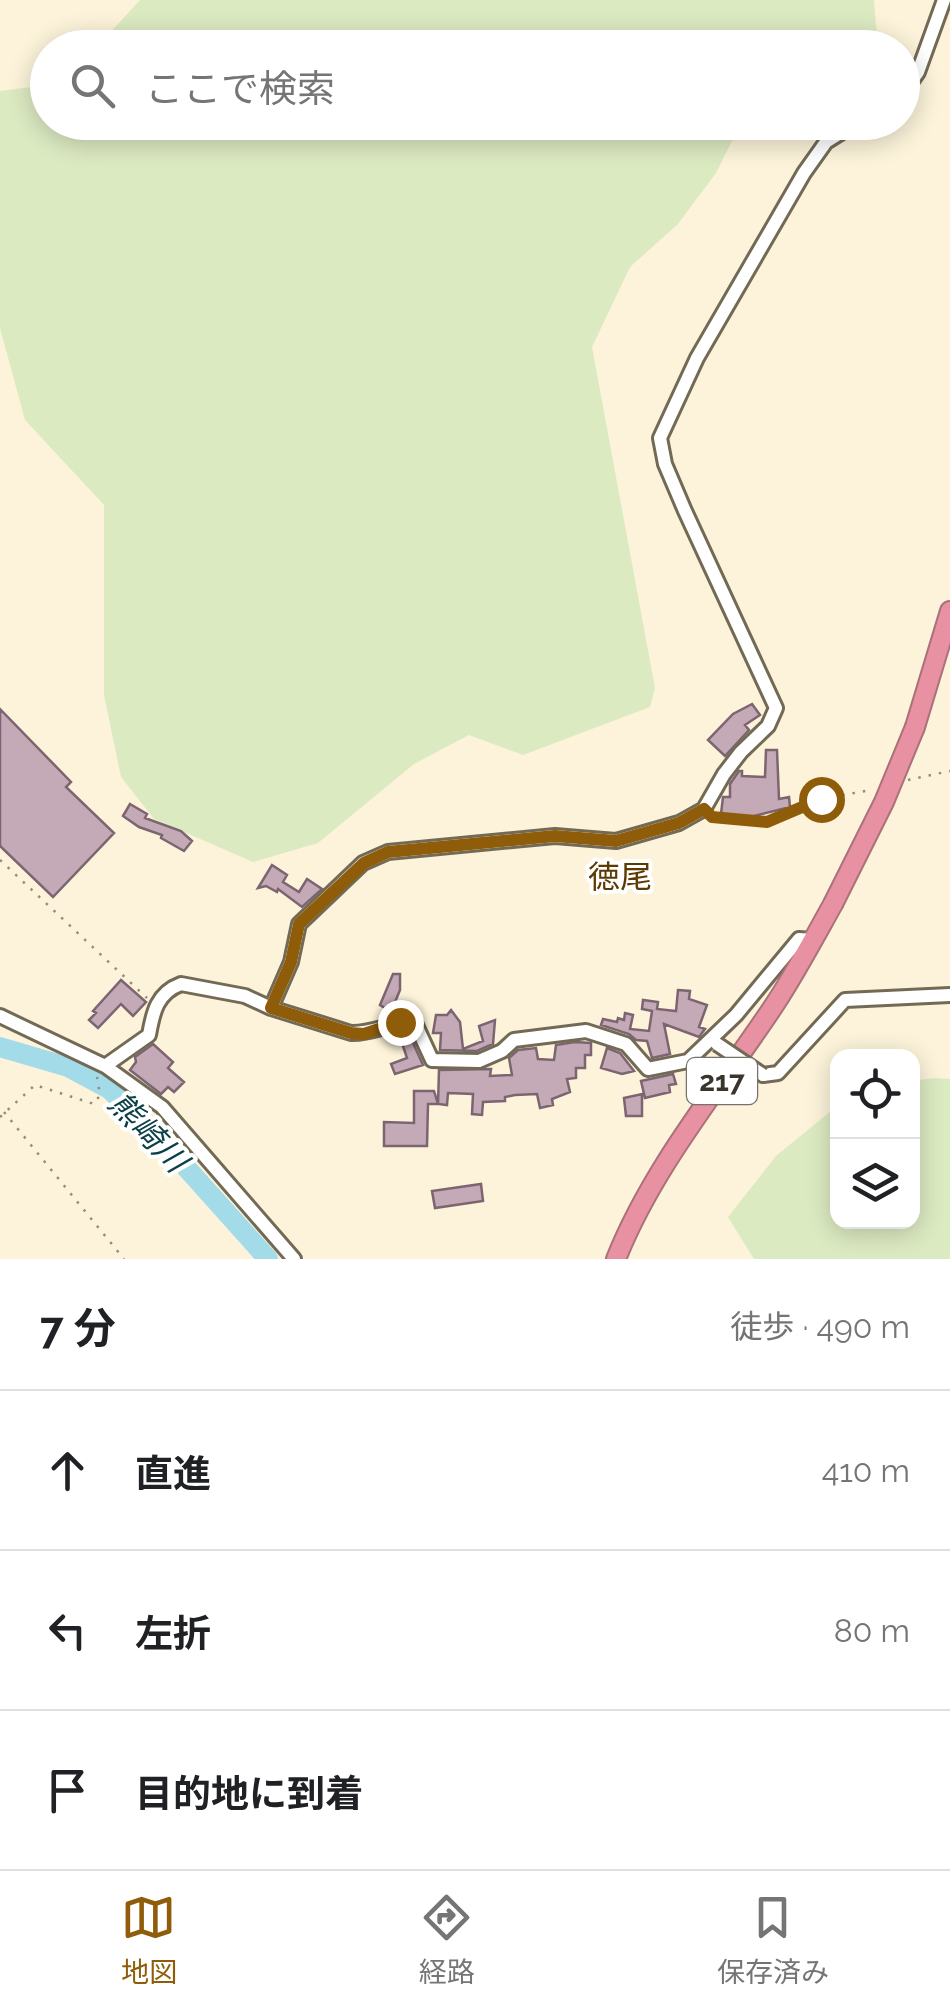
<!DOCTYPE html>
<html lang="ja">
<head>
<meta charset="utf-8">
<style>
  :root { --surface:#fff; --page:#f6f6f6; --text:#202124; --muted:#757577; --line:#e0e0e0; --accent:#8f5d0a }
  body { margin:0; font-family:Raleway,"Noto Sans JP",sans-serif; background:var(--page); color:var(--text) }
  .controls { position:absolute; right:30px; bottom:30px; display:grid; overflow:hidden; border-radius:20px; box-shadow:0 5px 25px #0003 }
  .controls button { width:90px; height:90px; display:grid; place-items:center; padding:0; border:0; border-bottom:2px solid var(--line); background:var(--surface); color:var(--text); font:50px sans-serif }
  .stop { position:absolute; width:30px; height:30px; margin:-22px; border:8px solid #8f5d0a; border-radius:50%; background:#fff }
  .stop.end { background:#8f5d0a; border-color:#fff; box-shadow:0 2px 10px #0008 }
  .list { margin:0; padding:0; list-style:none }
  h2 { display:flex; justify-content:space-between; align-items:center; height:130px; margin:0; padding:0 40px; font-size:42px }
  h2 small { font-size:32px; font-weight:400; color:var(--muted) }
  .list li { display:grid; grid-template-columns:65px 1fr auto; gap:30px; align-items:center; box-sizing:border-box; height:160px; padding:0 40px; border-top:2px solid var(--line) }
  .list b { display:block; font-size:38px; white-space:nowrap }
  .list em { font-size:32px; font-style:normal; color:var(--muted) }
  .icon { flex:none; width:55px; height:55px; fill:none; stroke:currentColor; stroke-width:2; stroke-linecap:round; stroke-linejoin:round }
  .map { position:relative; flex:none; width:950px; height:1259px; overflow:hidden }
  .search { position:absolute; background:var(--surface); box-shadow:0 5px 25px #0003; left:30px; right:30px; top:30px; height:110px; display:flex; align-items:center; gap:25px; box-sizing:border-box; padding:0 35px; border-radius:55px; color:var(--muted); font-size:38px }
  .sheet { height:610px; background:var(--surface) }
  nav { display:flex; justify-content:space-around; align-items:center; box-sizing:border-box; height:140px; border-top:2px solid var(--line); background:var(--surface); font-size:28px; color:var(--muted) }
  nav a { display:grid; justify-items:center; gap:5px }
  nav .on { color:var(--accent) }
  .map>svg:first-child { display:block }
  .green { fill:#dceac2 }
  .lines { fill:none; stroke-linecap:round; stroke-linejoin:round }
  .river { stroke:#a3dbe8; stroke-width:20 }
  .building { fill:#c3aab6; stroke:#7c6570; stroke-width:2.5 }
  .minor-casing { stroke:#726a55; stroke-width:18 }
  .highway-casing { stroke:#aa7179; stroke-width:22 }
  .path { stroke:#948d7d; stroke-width:2.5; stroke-dasharray:2.5 8; stroke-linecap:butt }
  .minor { stroke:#fff; stroke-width:12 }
  .highway { stroke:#e791a2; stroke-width:18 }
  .minor-bridge-casing { stroke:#726a55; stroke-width:18; stroke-linecap:butt }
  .highway-bridge-casing { stroke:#aa7179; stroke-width:22; stroke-linecap:butt }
  .minor-bridge { stroke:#fff; stroke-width:12 }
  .highway-bridge { stroke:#e791a2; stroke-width:18 }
  .route { stroke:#8f5d0a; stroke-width:12 }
  .labels { text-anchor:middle; stroke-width:8; stroke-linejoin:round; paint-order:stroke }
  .shield { fill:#fff; stroke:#74726b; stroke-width:2.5 }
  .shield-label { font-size:28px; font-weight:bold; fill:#39352c }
  .neighbourhood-label { font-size:32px; fill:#5c3a02; stroke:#fff }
  .water-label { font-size:32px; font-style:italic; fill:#0c4049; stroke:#fff }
</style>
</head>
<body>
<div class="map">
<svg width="950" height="1259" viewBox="0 0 950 1259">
  <rect width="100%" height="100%" fill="#fcf3da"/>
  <path class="green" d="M140,0H874L877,38L835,48L97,47Z
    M47,85L48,122L741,123L716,173L678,224L630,267L592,347L655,688L650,707L523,755L469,735L414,764L318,843L253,862L154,819L121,777L104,695V505L25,420L0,328V91Z
    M934,1078L950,1079V1259H754L728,1217L776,1156L837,1106L838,1222H912L913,1081Z"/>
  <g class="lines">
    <path class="river" d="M0,1047L68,1067L109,1089L149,1126L268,1259"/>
  </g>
  <path class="building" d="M752,704L760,715L745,725L749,730L725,756L708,740L733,714Z
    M0,709L71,782L66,787L114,833L53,897L0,846Z
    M766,750H777L779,799L789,797L790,807L750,817L721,814L723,797H730V784L739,771H742V776L765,777Z
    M130,804L147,814L145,818L181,831L192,841L184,851L161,838L162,835L139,827L123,816Z
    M272,865L287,875L283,882L299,892L307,879L322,889L302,907L278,889L277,892L266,886L258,888Z
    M393,974H400V990L391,1012L380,1005Z
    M121,980L146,1002L133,1016L121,1004L98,1028L89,1020L96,1013L93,1011Z
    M678,990L690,991L689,999L707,1005L699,1027L705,1029L699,1037L664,1024L670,1054L652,1058L647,1041L636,1040L629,1034L601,1025L603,1019L617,1022L618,1018L624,1020L625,1013L633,1015L630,1029L649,1031L652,1011L642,1009L643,1000L658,1002L657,1009L676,1011Z
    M451,1010L460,1022L463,1049L483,1041L479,1026L495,1020L493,1044L477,1051L440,1050L441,1033H433L436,1015H447Z
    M409,1034L423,1065L395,1074L391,1064L407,1058L400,1037Z
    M575,1042L591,1043V1055H585V1068H576V1078L567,1079L570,1092L552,1099L553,1105L540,1108L537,1094L515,1095L505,1097V1101L483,1102L482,1115L472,1114L473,1094L448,1093L447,1105L438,1104L439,1070L491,1069L490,1076L512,1075L509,1058L518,1050L536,1048L538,1059L554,1060L556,1045Z
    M153,1044L173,1062L168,1068L184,1082L174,1092L168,1087L161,1094L130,1070L136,1062L135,1057Z
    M607,1048L620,1053L634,1071L622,1074L601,1068Z
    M673,1074L676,1084L669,1085L670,1092L645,1098L641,1081Z
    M414,1091H434L438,1104H428L427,1146H384V1122L414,1123Z
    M642,1094V1116H626L624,1098Z
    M481,1184L483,1201L435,1208L432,1191Z"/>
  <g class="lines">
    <g class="minor-casing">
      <path id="minor" d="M902,95L918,72L944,0
        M271,1008L291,962L299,924L363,863L388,852L555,836L616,841L679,823L704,809L724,774L741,752L768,726L776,708L685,511L665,464L660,438L697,358L804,173L826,142L858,122
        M0,1016L105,1066L162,1107L294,1259
        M105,1066L149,1035C153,1012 157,993 181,984L245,996L271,1008L351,1033C374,1034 392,1021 415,1023L432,1060L479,1061L502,1051L514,1040L586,1031L626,1044L648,1069L688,1061L736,1015L799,939L812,940
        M763,1075L778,1073L845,1000L950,995"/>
    </g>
    <g class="highway-casing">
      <path id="highway" d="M915,727L950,611
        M616,1259C653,1166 720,1087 775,1004C796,972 814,938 833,904"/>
    </g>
    <path class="path" d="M908,780L950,771
      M711,816L767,822L821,799L871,790
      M0,860L147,998
      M4,1112L124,1259
      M0,1117L35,1085L94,1104L100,1095L97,1077"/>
    <use href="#minor" class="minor"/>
    <use href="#highway" class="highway"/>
    <g class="minor-bridge-casing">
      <path id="minor-bridge" d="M717,1044L763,1075"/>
    </g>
    <g class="highway-bridge-casing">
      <path id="highway-bridge" d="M833,904L884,802L915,727"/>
    </g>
    <use href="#minor-bridge" class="minor-bridge"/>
    <use href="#highway-bridge" class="highway-bridge"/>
  </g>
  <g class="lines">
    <path class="route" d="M400,1022L364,1034L351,1033L271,1008L291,962L299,924L364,863L388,852L555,836L616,841L679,823L704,809L712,817L767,822L821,799"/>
  </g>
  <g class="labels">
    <rect class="shield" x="687" y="1058" width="70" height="46" rx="8"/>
    <g class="shield-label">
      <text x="722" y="1091">217</text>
    </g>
    <g class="neighbourhood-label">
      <text x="620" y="888">徳尾</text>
    </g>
    <g class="water-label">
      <text transform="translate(148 1132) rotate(46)" y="11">熊崎川</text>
    </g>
  </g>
</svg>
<div class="controls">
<button><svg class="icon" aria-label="locate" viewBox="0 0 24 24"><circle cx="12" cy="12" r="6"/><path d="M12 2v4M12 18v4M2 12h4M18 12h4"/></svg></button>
<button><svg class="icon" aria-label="layers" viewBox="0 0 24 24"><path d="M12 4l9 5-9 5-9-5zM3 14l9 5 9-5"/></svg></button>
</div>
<div class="stop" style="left:821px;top:799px"></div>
<div class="stop end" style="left:400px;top:1022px"></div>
<div class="search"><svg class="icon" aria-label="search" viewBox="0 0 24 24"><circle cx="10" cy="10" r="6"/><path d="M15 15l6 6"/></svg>ここで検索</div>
</div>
<section class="sheet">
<h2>7 分<small>徒歩 · 490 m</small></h2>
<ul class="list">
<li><svg class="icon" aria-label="ahead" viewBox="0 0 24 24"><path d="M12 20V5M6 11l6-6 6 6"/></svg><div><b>直進</b></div><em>410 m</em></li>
<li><svg class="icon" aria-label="left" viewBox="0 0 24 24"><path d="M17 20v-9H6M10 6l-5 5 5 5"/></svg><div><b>左折</b></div><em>80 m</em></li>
<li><svg class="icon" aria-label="arrive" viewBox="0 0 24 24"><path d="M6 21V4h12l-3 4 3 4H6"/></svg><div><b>目的地に到着</b></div></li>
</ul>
</section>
<nav>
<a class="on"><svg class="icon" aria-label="map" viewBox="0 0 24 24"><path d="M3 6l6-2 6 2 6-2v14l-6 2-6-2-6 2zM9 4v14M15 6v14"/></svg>地図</a>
<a><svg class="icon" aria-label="directions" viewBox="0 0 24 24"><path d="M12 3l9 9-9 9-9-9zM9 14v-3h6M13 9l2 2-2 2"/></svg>経路</a>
<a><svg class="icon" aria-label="saved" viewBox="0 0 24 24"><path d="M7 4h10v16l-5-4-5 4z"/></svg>保存済み</a>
</nav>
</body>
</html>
